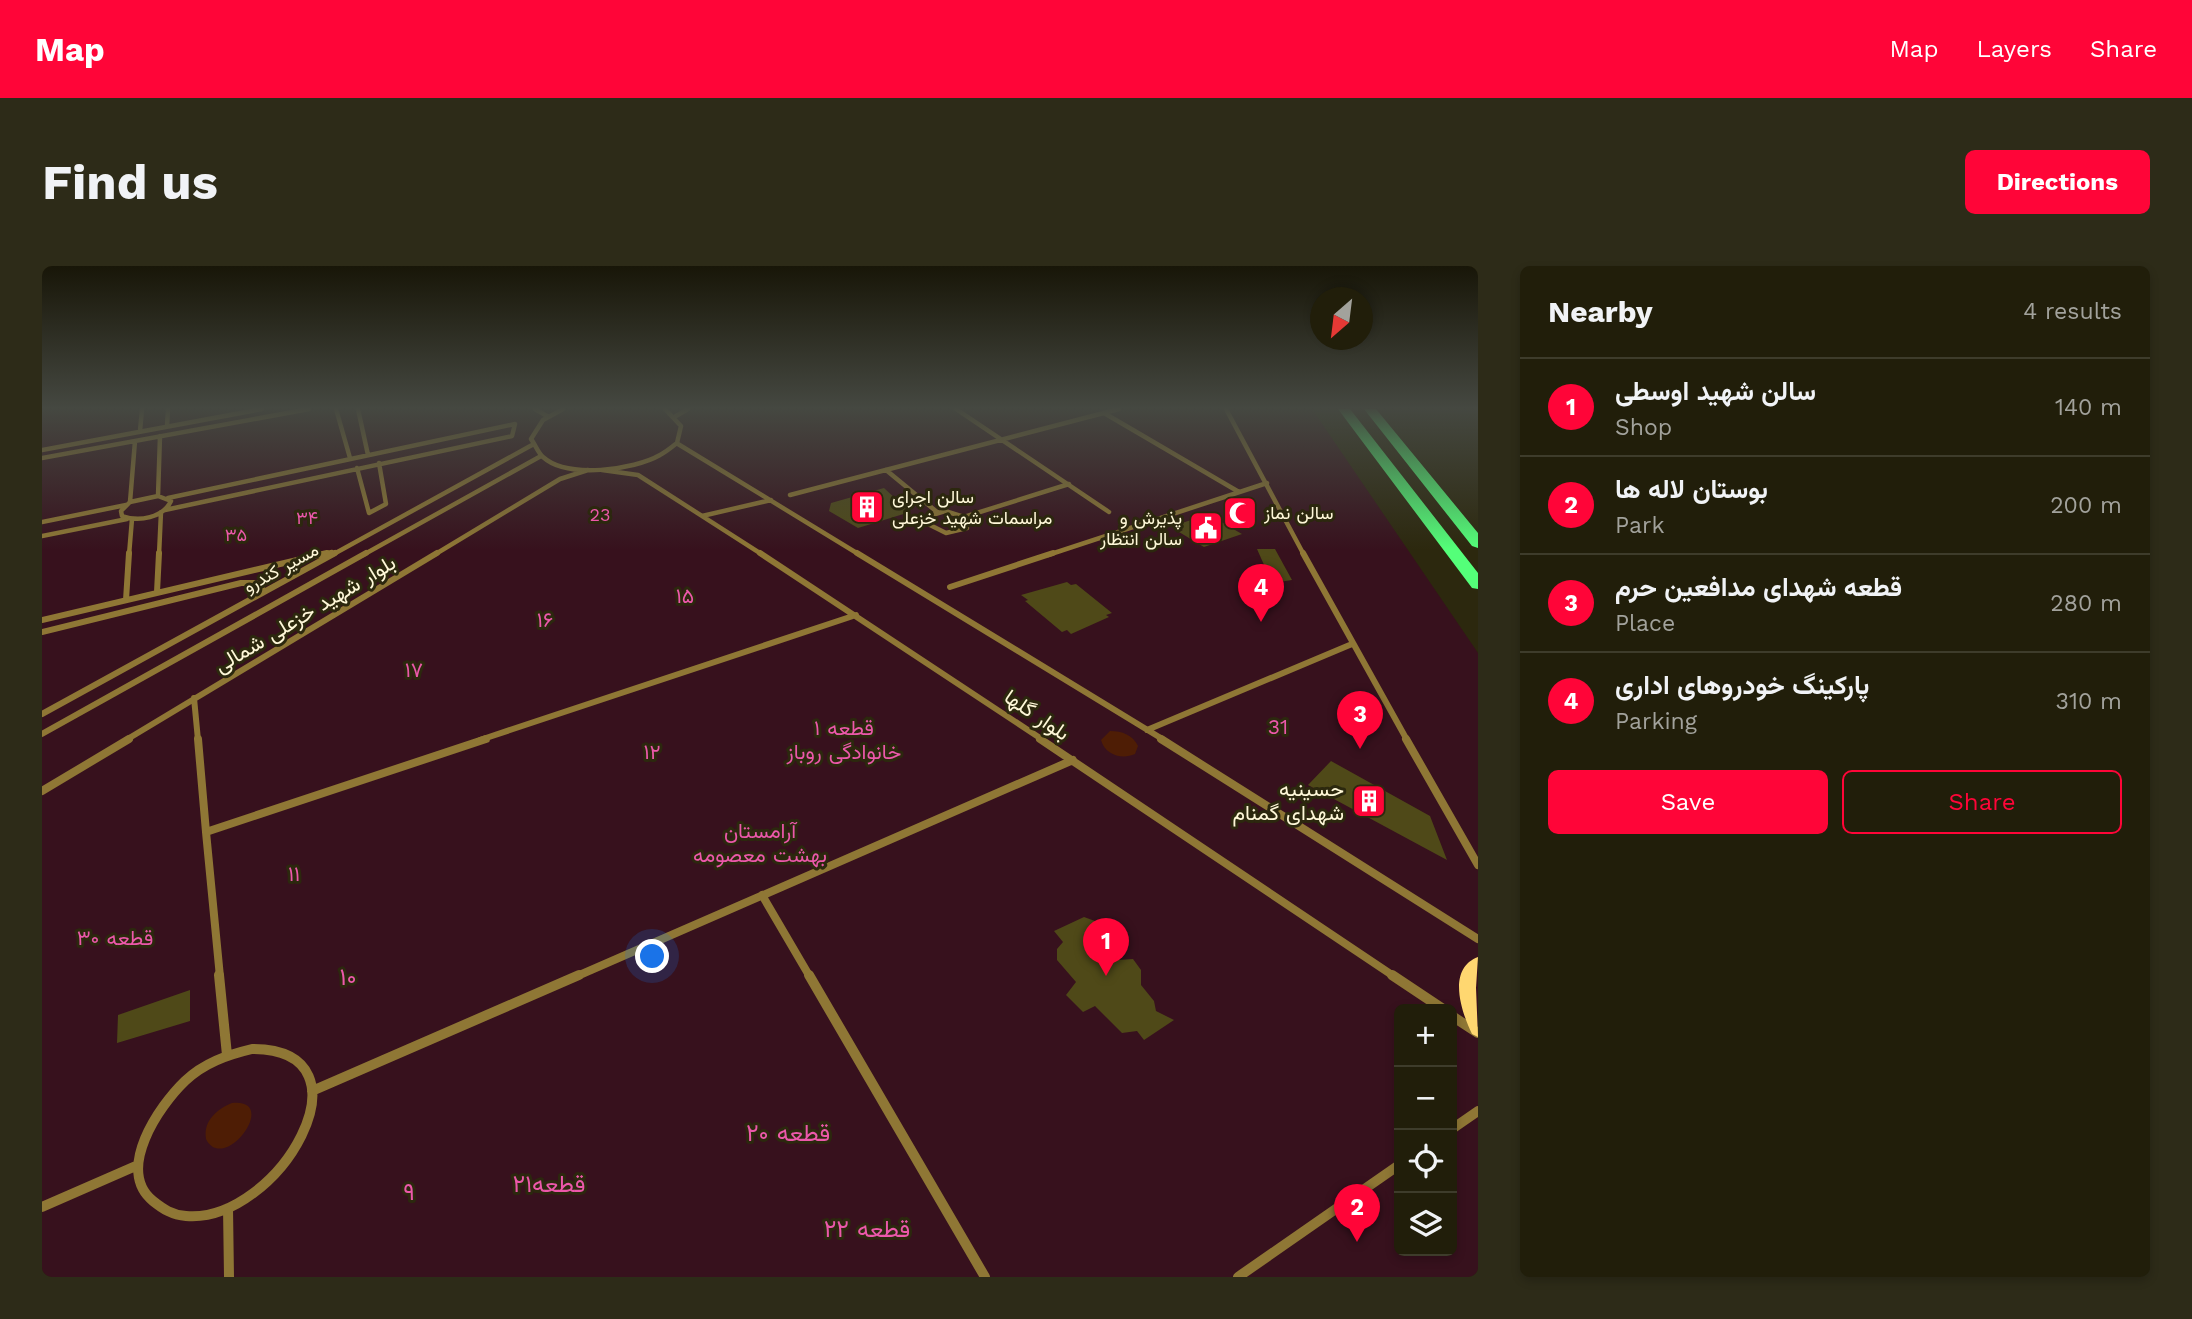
<!DOCTYPE html>
<html lang="en">
<head>
<meta charset="utf-8">
<style>
  :root { --surface:#211e0a; --page:#2d2b18; --text:#f1f3f6; --muted:#a2a29c; --line:#3e3c2b; --accent:#ff0538 }
  body { margin:0; font-family:"Work Sans",Vazirmatn,sans-serif; background:var(--page); color:var(--text) }
  .controls { position:absolute; right:21px; bottom:21px; display:grid; overflow:hidden; border-radius:10px; box-shadow:0 4px 10px #0003 }
  .controls button { width:63px; height:63px; display:grid; place-items:center; padding:0; border:0; border-bottom:2px solid var(--line); background:var(--surface); color:var(--text); font:35px sans-serif }
  .compass { position:absolute; left:1268px; top:21px; width:63px; height:63px; border-radius:50%; background:var(--surface); box-shadow:0 4px 10px #0003; rotate:208deg }
  .you { position:absolute; left:611px; top:691px; width:24px; height:24px; margin:-18px; border:5px solid #fff; border-radius:50%; background:#1a73e8; box-shadow:0 0 0 10px #1a73e833 }
  .badge { display:grid; place-items:center; width:46px; height:46px; border-radius:50%; background:var(--accent); color:#fff; font-size:23px; font-weight:700 }
  .pin { position:absolute; translate:-50% -58px; filter:drop-shadow(0 2px 4px #0008) }
  .pin::after { content:''; position:absolute; top:37px; width:24px; height:21px; background:inherit; clip-path:polygon(0 0,100% 0,50% 100%) }
  .list { margin:0; padding:0; list-style:none }
  h2 { display:flex; justify-content:space-between; align-items:center; height:91px; margin:0; padding:0 28px; font-size:30px }
  h2 small { font-size:23px; font-weight:400; color:var(--muted) }
  .list li { display:grid; grid-template-columns:46px 1fr auto; gap:21px; align-items:center; box-sizing:border-box; height:98px; padding:0 28px; border-top:2px solid var(--line) }
  .list b { display:block; font-size:26px; white-space:nowrap }
  .list p { margin:0; font-size:23px; white-space:nowrap; color:var(--muted) }
  .list em { font-size:23px; font-style:normal; color:var(--muted) }
  .actions { display:flex; gap:14px; padding:21px 28px }
  .actions a { flex:1; padding:16px 0; border:2px solid var(--accent); border-radius:10px; text-align:center; font-size:24px; color:var(--accent) }
  .actions .main { background:var(--accent); color:#fff }
  .icon { flex:none; width:38px; height:38px; fill:none; stroke:currentColor; stroke-width:2; stroke-linecap:round; stroke-linejoin:round }
  .map { position:relative; flex:none; width:1436px; height:1011px; overflow:hidden; border-radius:10px }
  header { display:flex; align-items:center; gap:42px; box-sizing:border-box; height:98px; padding:0 35px; background:var(--accent); color:#fff }
  header strong { font-size:33px }
  nav { display:flex; gap:38px; margin-inline-start:auto; font-size:24px }
  .intro { display:flex; align-items:center; justify-content:space-between; box-sizing:border-box; height:168px; padding:0 42px }
  h1 { margin:0; font-size:49px }
  .button { padding:18px 32px; border-radius:10px; background:var(--accent); color:#fff; font-size:24px; font-weight:700 }
  main { display:flex; gap:42px; padding:0 42px }
  aside { flex:1; background:var(--surface); border-radius:10px; box-shadow:0 4px 10px #0003 }
  .map>svg:first-child { display:block }
  .green { fill:#37111d; fill-rule:evenodd }
  .water { fill:#4e1d05 }
  .building { fill:#4f4918 }
  .lines { fill:none; stroke-linecap:round; stroke-linejoin:round }
  .service-far3 { stroke:#8f7735; stroke-width:4.5 }
  .service-far2 { stroke:#8f7735; stroke-width:6 }
  .service-far1 { stroke:#8f7735; stroke-width:8 }
  .service { stroke:#8f7735; stroke-width:10 }
  .secondary { fill:#ffd770; fill-rule:evenodd }
  .motorway { fill:#54ff79; fill-rule:evenodd }
  .labels { text-anchor:middle; stroke-width:6; stroke-linejoin:round; paint-order:stroke }
  .far-poi-label { font-size:18px; fill:#fff8d9; stroke:#2c280e; text-anchor:start }
  .far-park-label { font-size:18px; fill:#ec58aa; stroke:#2c280e }
  .far-street-label { font-size:18px; fill:#fff8d9; stroke:#2c280e }
  .park-label { font-size:21px; fill:#ec58aa; stroke:#2c280e }
  .street-label { font-size:21px; fill:#fff8d9; stroke:#2c280e }
  .poi-label { font-size:21px; fill:#fff8d9; stroke:#2c280e; text-anchor:end }
  .near-park-label { font-size:24px; fill:#ec58aa; stroke:#2c280e }
</style>
</head>
<body>
<header>
<strong>Map</strong>
<nav><a>Map</a><a>Layers</a><a>Share</a></nav>
</header>
<div class="intro"><h1>Find us</h1><a class="button">Directions</a></div>
<main>
<div class="map">
<svg width="1436" height="1011" viewBox="0 0 1436 1011">
  <rect width="100%" height="100%" fill="#2c280e"/>
  <path class="green" d="M0,143H1270L1436,387V1011H0ZM1357,743H1410V985H1357Z"/>
  <path class="water" d="M1068,465C1080,465 1091,469 1096,480L1093,488C1080,494 1063,489 1059,474Z
    M190,837C239,832 182,909 164,873C161,855 175,843 190,837Z"/>
  <path class="building" d="M842,222L868,246L816,262L787,245L789,237Z
    M1167,248L1186,260L1200,268L1162,281L1137,266L1141,264L1134,259Z
    M1215,283H1233L1250,314L1230,317Z
    M1025,316L1029,319L1034,318L1070,347L1064,349L1067,351L1029,368L1025,364L1020,366L983,335L986,334L979,329Z
    M1289,495L1388,550L1405,594L1266,519Z
    M1042,651L1053,655L1057,671L1076,694L1091,693L1099,704V719L1112,735L1114,745L1132,754L1102,774L1095,765L1080,767L1053,740L1041,746L1024,729L1034,716L1015,694V683L1021,676L1012,665Z
    M148,724V755L75,777L76,749Z"/>
  <g class="lines">
    <path class="service-far3" d="M294,143L308,192
      M316,143L326,189
      M493,143L505,150
      M521,143L501,154L489,173C493,178 496,187 501,191C525,213 592,204 618,189C624,186 630,181 635,177L639,160L623,143
      M914,143L1067,246
      M1184,143L1262,289
      M1062,147L1197,226
      M634,150L646,143
      M125,160L126,143
      M98,165L100,143
      M636,178L818,289
      M0,184L220,143
      M0,192L267,143
      M315,202L327,247L344,238L337,197
      M560,204L596,209L721,289
      M844,204L895,246
      M748,229L1077,143
      M116,230L129,235C121,252 97,256 80,250L79,245L88,236Z
      M116,230L118,170
      M88,236L93,175
      M123,244L470,170L473,158L126,232
      M903,245L922,251L925,262L904,267L884,257L887,250Z
      M660,250L729,234
      M922,251L1027,218
      M0,256L84,239
      M0,270L85,253
      M87,289L90,253
      M117,289L119,246
      M277,289L290,286
      M290,289L490,179
      M321,289L499,190
      M392,289L518,213L546,204
      M1006,289L1225,217"/>
    <path class="service-far2" d="M718,287L1001,474
      M815,287L1122,474
      M1261,287L1365,474
      M908,321L1011,287
      M115,326L117,287
      M84,334L87,287
      M0,354L285,287
      M0,366L199,317H214L220,321L215,329
      M152,432L156,474
      M0,448L293,287
      M1105,464L1310,378
      M0,468L324,287
      M84,474L395,287
      M438,474L814,349"/>
    <path class="service-far1" d="M156,473L164,566
      M998,473L1353,711
      M1119,473L1436,673
      M1364,473L1436,599
      M0,525L87,473
      M720,629L768,711
      M178,711L164,566L444,473
      M533,711L1031,494"/>
    <path class="service" d="M177,709L185,789
      M767,709L943,1011
      M1350,709L1401,743
      M1410,750L1436,767
      M210,783C338,783 236,958 144,950C130,949 121,943 111,935C73,904 117,840 143,815C162,797 185,789 210,783Z
      M270,825L537,709
      M1410,863L1436,845
      M0,941L96,899
      M186,942L187,1011
      M1196,1011L1357,899"/>
    <path class="secondary" d="M1436,691L1434,722L1436,771L1430,768C1420,747 1404,703 1436,691Z"/>
    <path class="motorway" d="M1296,143H1308L1436,307V323L1430,322Z
      M1322,143H1334L1436,267V282L1430,280Z"/>
  </g>
  <linearGradient id="sky" x2="0" y2="1"><stop stop-color="#181608"/><stop offset="0.5" stop-color="#454841"/><stop offset="1" stop-color="#454841" stop-opacity="0"/></linearGradient>
  <rect width="1436" height="284" fill="url(#sky)"/>
  <defs>
    <g id="building-square" transform="scale(1.75)"><rect x="-9" y="-9" width="18" height="18" rx="4" fill="#ff0538" stroke="#2c280e"/><path d="M-4-6H4V6H1V3H-1V6H-4ZM-2.5-4.3h1.7v1.8h-1.7ZM.8-4.3h1.7v1.8H.8ZM-2.5-1h1.7V.8h-1.7ZM.8-1h1.7V.8H.8Z" fill="#fff"/></g>
    <g id="mosque-square" transform="scale(1.75)"><rect x="-9" y="-9" width="18" height="18" rx="4" fill="#ff0538" stroke="#2c280e"/><path d="M3.5-4.9A6 6 0 1 0 3.5 4.9A5 5 0 1 1 3.5-4.9Z" fill="#fff"/></g>
    <g id="civic-square" transform="scale(1.75)"><rect x="-9" y="-9" width="18" height="18" rx="4" fill="#ff0538" stroke="#2c280e"/><path d="M-.6-6.5H3V-4.5H.6V-3L4-1V1h2V6H-6V1h2V-1L-.6-3ZM-1.2 2.5V6h2.4V2.5Z" fill="#fff"/></g>
  </defs>
  <g fill-rule="evenodd">
    <use href="#building-square" x="825" y="241"/>
    <use href="#mosque-square" x="1198" y="247"/>
    <use href="#civic-square" x="1164" y="262"/>
    <use href="#building-square" x="1327" y="535"/>
  </g>
  <g class="labels">
    <g class="far-poi-label">
      <text x="850" y="237">سالن اجرای<tspan x="850" dy="21">مراسمات شهید خزعلی</tspan></text>
      <text x="1222" y="253">سالن نماز</text>
      <text x="1140" y="258" text-anchor="end">پذیرش و<tspan x="1140" dy="21">سالن انتظار</tspan></text>
    </g>
    <g class="far-park-label">
      <text x="558" y="255">23</text>
      <text x="265" y="258">۳۴</text>
      <text x="194" y="275">۳۵</text>
    </g>
    <g class="far-street-label">
      <text transform="translate(239 302) rotate(-29)" y="6">مسیر کندرو</text>
    </g>
    <g class="park-label">
      <text x="643" y="337">۱۵</text>
      <text x="503" y="361">۱۶</text>
      <text x="372" y="411">۱۷</text>
      <text x="1236" y="468">31</text>
      <text x="802" y="469">قطعه ۱<tspan x="802" dy="24">خانوادگی روباز</tspan></text>
      <text x="610" y="493">۱۲</text>
      <text x="718" y="572">آرامستان<tspan x="718" dy="24">بهشت معصومه</tspan></text>
      <text x="252" y="615">۱۱</text>
      <text x="73" y="679">قطعه ۳۰</text>
    </g>
    <g class="street-label">
      <text transform="translate(263 348) rotate(-31)" y="7">بلوار شهید خزعلی شمالی</text>
      <text transform="translate(995 449) rotate(34)" y="7">بلوار گلها</text>
    </g>
    <g class="poi-label">
      <text x="1302" y="530">حسینیه<tspan x="1302" dy="24">شهدای گمنام</tspan></text>
    </g>
    <g class="near-park-label">
      <text x="306" y="719">۱۰</text>
      <text x="746" y="875">قطعه ۲۰</text>
      <text x="507" y="926">قطعه۲۱</text>
      <text x="367" y="934">۹</text>
      <text x="825" y="971">قطعه ۲۲</text>
    </g>
  </g>
</svg>
<div class="controls">
<button>+</button>
<button>−</button>
<button><svg class="icon" aria-label="locate" viewBox="0 0 24 24"><circle cx="12" cy="12" r="6"/><path d="M12 2v4M12 18v4M2 12h4M18 12h4"/></svg></button>
<button><svg class="icon" aria-label="layers" viewBox="0 0 24 24"><path d="M12 4l9 5-9 5-9-5zM3 14l9 5 9-5"/></svg></button>
</div>
<svg class="compass" viewBox="-18 -18 36 36"><path d="M0-13l5 13h-10z" fill="#e53935"/><path d="M0 13l5-13h-10z" fill="#a2a29c"/></svg>
<div class="you"></div>
<div class="pin badge" style="left:1064px;top:710px">1</div>
<div class="pin badge" style="left:1315px;top:976px">2</div>
<div class="pin badge" style="left:1318px;top:483px">3</div>
<div class="pin badge" style="left:1219px;top:356px">4</div>
</div>
<aside>
<h2>Nearby<small>4 results</small></h2>
<ul class="list">
<li><span class="badge">1</span><div><b>سالن شهید اوسطی</b><p>Shop</p></div><em>140 m</em></li>
<li><span class="badge">2</span><div><b>بوستان لاله ها</b><p>Park</p></div><em>200 m</em></li>
<li><span class="badge">3</span><div><b>قطعه شهدای مدافعین حرم</b><p>Place</p></div><em>280 m</em></li>
<li><span class="badge">4</span><div><b>پارکینگ خودروهای اداری</b><p>Parking</p></div><em>310 m</em></li>
</ul>
<div class="actions"><a class="main">Save</a><a>Share</a></div>
</aside>
</main>
</body>
</html>
